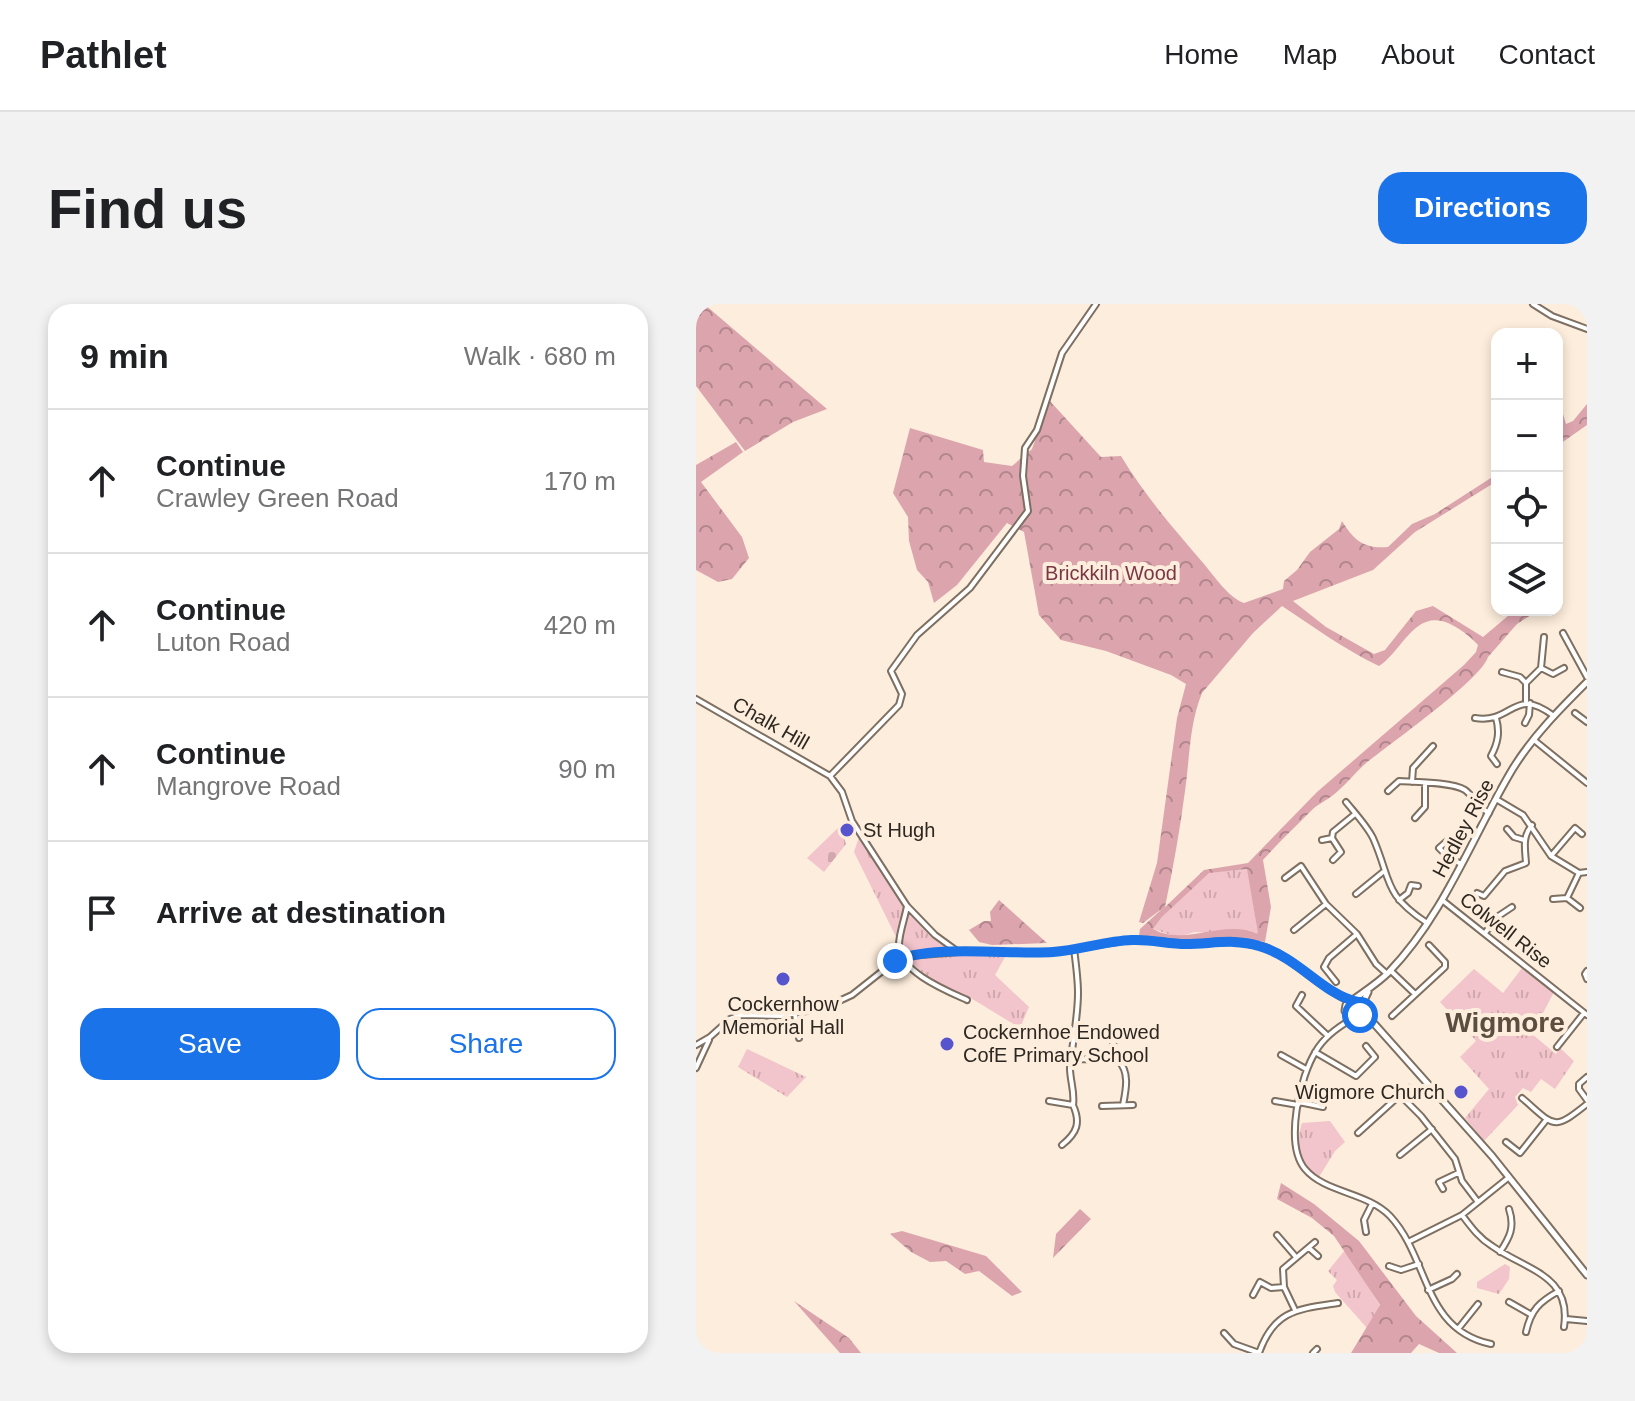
<!DOCTYPE html>
<html lang="en">
<head>
<meta charset="utf-8">
<style>
  :root { --surface:#fff; --page:#f2f2f2; --text:#202124; --muted:#757577; --line:#e0e0e0; --accent:#1a73e8 }
  body { margin:0; font-family:Helvetica,sans-serif; background:var(--page); color:var(--text) }
  .controls { position:absolute; right:24px; top:24px; display:grid; overflow:hidden; border-radius:16px; box-shadow:0 4px 12px #0003 }
  .controls button { width:72px; height:72px; display:grid; place-items:center; padding:0; border:0; border-bottom:2px solid var(--line); background:var(--surface); color:var(--text); font:40px sans-serif }
  .stop { position:absolute; width:24px; height:24px; margin:-18px; border:6px solid #1a73e8; border-radius:50%; background:#fff }
  .stop.end { background:#1a73e8; border-color:#fff; box-shadow:0 2px 8px #0008 }
  .list { margin:0; padding:0; list-style:none }
  h2 { display:flex; justify-content:space-between; align-items:center; height:104px; margin:0; padding:0 32px; font-size:34px }
  h2 small { font-size:26px; font-weight:400; color:var(--muted) }
  .list li { display:grid; grid-template-columns:52px 1fr auto; gap:24px; align-items:center; box-sizing:border-box; height:144px; padding:0 32px; border-top:2px solid var(--line) }
  .list b { display:block; font-size:30px; white-space:nowrap }
  .list p { margin:0; font-size:26px; white-space:nowrap; color:var(--muted) }
  .list em { font-size:26px; font-style:normal; color:var(--muted) }
  .actions { display:flex; gap:16px; padding:24px 32px }
  .actions a { flex:1; padding:18px 0; border:2px solid var(--accent); border-radius:24px; text-align:center; font-size:28px; color:var(--accent) }
  .actions .main { background:var(--accent); color:#fff }
  .icon { flex:none; width:44px; height:44px; fill:none; stroke:currentColor; stroke-width:2; stroke-linecap:round; stroke-linejoin:round }
  .map { position:relative; flex:none; width:891px; height:1049px; overflow:hidden; border-radius:24px }
  header { display:flex; align-items:center; gap:48px; box-sizing:border-box; height:112px; padding:0 40px; background:var(--surface); border-bottom:2px solid var(--line) }
  header strong { font-size:38px }
  nav { display:flex; gap:44px; margin-inline-start:auto; font-size:28px }
  .intro { display:flex; align-items:center; justify-content:space-between; box-sizing:border-box; height:192px; padding:0 48px }
  h1 { margin:0; font-size:56px }
  .button { padding:20px 36px; border-radius:24px; background:var(--accent); color:#fff; font-size:28px; font-weight:700 }
  main { display:flex; gap:48px; padding:0 48px }
  aside { flex:1; background:var(--surface); border-radius:24px; box-shadow:0 4px 12px #0003 }
  .map>svg:first-child { display:block }
  .grass { fill:url(#grass-tufts) }
  .forest { fill:url(#forest-crowns); fill-rule:evenodd }
  .cemetery { fill:url(#cemetery-stones) }
  .lines { fill:none; stroke-linecap:round; stroke-linejoin:round }
  .minor-casing { stroke:#7d6f61; stroke-width:8 }
  .tertiary-casing { stroke:#7d6f61; stroke-width:9 }
  .minor { stroke:#fff; stroke-width:4 }
  .tertiary { stroke:#fff; stroke-width:5 }
  .route { stroke:#1a73e8; stroke-width:10 }
  .poi-dot { fill:#5755cd; stroke:#fdeddc; stroke-width:3 }
  .labels { text-anchor:middle; stroke-width:8; stroke-linejoin:round; paint-order:stroke }
  .park-label { font-size:20px; fill:#7a3645; stroke:#fdeddc }
  .street-label { font-size:20px; fill:#2d2721; stroke:#fdeddc }
  .poi-label { font-size:20px; fill:#2d2721; stroke:#fdeddc; text-anchor:start }
  .district-label { font-size:28px; font-weight:bold; fill:#5b4e40; stroke:#fdeddc }
</style>
</head>
<body>
<header>
<strong>Pathlet</strong>
<nav><a>Home</a><a>Map</a><a>About</a><a>Contact</a></nav>
</header>
<div class="intro"><h1>Find us</h1><a class="button">Directions</a></div>
<main>
<aside>
<h2>9 min<small>Walk · 680 m</small></h2>
<ul class="list">
<li><svg class="icon" aria-label="ahead" viewBox="0 0 24 24"><path d="M12 20V5M6 11l6-6 6 6"/></svg><div><b>Continue</b><p>Crawley Green Road</p></div><em>170 m</em></li>
<li><svg class="icon" aria-label="ahead" viewBox="0 0 24 24"><path d="M12 20V5M6 11l6-6 6 6"/></svg><div><b>Continue</b><p>Luton Road</p></div><em>420 m</em></li>
<li><svg class="icon" aria-label="ahead" viewBox="0 0 24 24"><path d="M12 20V5M6 11l6-6 6 6"/></svg><div><b>Continue</b><p>Mangrove Road</p></div><em>90 m</em></li>
<li><svg class="icon" aria-label="arrive" viewBox="0 0 24 24"><path d="M6 21V4h12l-3 4 3 4H6"/></svg><div><b>Arrive at destination</b></div></li>
</ul>
<div class="actions"><a class="main">Save</a><a>Share</a></div>
</aside>
<div class="map">
<svg width="891" height="1049" viewBox="0 0 891 1049">
  <defs>
    <pattern id="grass-tufts" width="24" height="20" patternUnits="userSpaceOnUse" patternTransform="scale(2)"><rect width="24" height="20" fill="#f2c4cb"/><path d="M3 7l-1-3M5 7V3M7 7l1-3M15 17l-1-3M17 17v-4M19 17l1-3" fill="none" stroke="#d0a8ae"/></pattern>
    <pattern id="forest-crowns" width="20" height="18" patternUnits="userSpaceOnUse" patternTransform="scale(2)"><rect width="20" height="18" fill="#dca5ae"/><path d="M2 6a3 3 0 1 1 6 0M12 15a3 3 0 1 1 6 0" fill="none" stroke="#b3868d"/></pattern>
    <pattern id="cemetery-stones" width="16" height="16" patternUnits="userSpaceOnUse" patternTransform="scale(2)"><rect width="16" height="16" fill="#f2c4cb"/><path d="M2 7V4a2 2 0 0 1 4 0v3zM10 15v-3a2 2 0 0 1 4 0v3z" fill="#d0a8ae"/></pattern>
  </defs>
  <rect width="100%" height="100%" fill="#fdeddc"/>
  <path class="grass" d="M163,533C199,567 214,635 266,650C279,654 297,650 310,651L299,671L333,703L324,724L273,693L239,679L211,655L158,548Z
    M552,565L562,631L499,628L481,633L457,625L466,613L513,568Z
    M826,664L858,688L836,730L860,750L864,744L878,757L859,785L845,775L835,788L827,784L819,793L822,801L788,837L769,814L793,785L764,753L780,737L744,698L778,665L807,689Z
    M51,745L110,773L91,793L42,763Z
    M634,817L649,838L639,847L623,873C603,859 599,841 606,819Z
    M649,946L684,1002L671,1024L639,988L637,982L641,976L632,967Z
    M809,960L814,963L813,975L803,990L781,984V978Z"/>
  <path class="forest" d="M0,0H8L131,105L97,118L49,147L0,82Z
    M353,96L405,153L425,152C449,192 478,225 508,260C519,273 532,293 548,299L587,285L588,277L601,266L614,248L643,225L646,217C658,237 669,245 692,243L716,220L739,210L801,170V177L719,228L677,266L597,297L630,323L678,350L689,346L720,307L737,302L787,333L819,306H843L821,320L792,353C785,376 692,441 669,460C660,468 652,478 643,486C636,493 626,498 618,504C601,521 583,538 567,556L575,603L569,638L543,635L495,637L443,632L444,625L467,604L447,619L443,618L461,559L481,414L490,380L475,371L410,347L365,336L343,311L328,228L311,219L261,281L238,299L232,278L221,266L213,237L212,213L197,189L214,124L287,146L288,158L316,162L336,145ZM586,302C618,323 649,346 683,362C706,347 719,305 752,319C763,324 774,332 782,341L780,348L768,361L621,488L552,559L508,566L469,603C477,564 484,526 489,487C494,453 493,421 506,389L557,329ZM551,565L562,630C527,614 490,643 457,625L466,613L513,569Z
    M891,100V121L861,142L864,109L867,110L870,120L877,117Z
    M40,138L47,148L5,178L46,233L53,254L36,275L22,278L0,266V161Z
    M303,596L351,639L296,641L283,638L273,626L288,617H295L294,608Z
    M585,879L618,900L663,937L720,1012L761,1049H743L723,1040L715,1049H655L684,1001L638,932L616,914L581,895Z
    M384,905L395,915L357,954L360,930Z
    M206,927L290,952L326,988L316,992L283,967L269,970L250,957L234,958L215,948L194,930Z
    M98,997L153,1034L165,1049H144Z"/>
  <path class="cemetery" d="M144,522L150,540L128,568L111,554Z"/>
  <g class="lines">
    <g class="minor-casing">
      <path id="minor" d="M837,0L856,12L891,25
        M867,329L891,373
        M845,364L857,370L868,364
        M806,368L824,373L830,379
        M0,395L134,472L146,488L156,517L211,602L239,631L261,647
        M830,398V379L845,364L848,333
        M879,409L891,418
        M779,414C818,420 817,381 858,412
        M800,414C804,428 802,439 795,452L801,460
        M829,419L833,411L834,399
        M838,436L891,479
        M134,472L203,401L206,390L195,367L221,331L274,284L332,207L327,172L329,144L341,126L366,49L400,0
        M716,478L717,464L737,442
        M692,487L703,477C719,478 756,478 769,486C778,493 782,503 793,509
        M800,495L827,511L855,552L883,569
        M650,498C659,509 671,522 677,534C696,577 686,589 731,619
        M719,514L729,503V480
        M811,525L818,533L828,536
        M626,536L636,534
        M751,537L743,544L752,553L765,560
        M855,552L879,524L886,530
        M637,556L645,548L636,534L637,528L659,510
        M883,569L871,594L884,604
        M883,569L891,568
        M589,574L605,562L630,600L661,630L680,660L691,670
        M781,589L788,592L809,567L830,559C829,544 826,533 836,521
        M660,590L687,568
        M857,595L871,594
        M703,596L712,589L715,581L722,582
        M746,596L891,711
        M211,602C209,614 203,629 203,641C202,667 251,687 271,696
        M598,626L630,600
        M789,629L801,613L816,603
        M695,667L719,690
        M891,667L889,670L891,675
        M640,678L628,663L633,654L661,630
        M606,691L600,702L632,732
        M99,710L103,734
        M696,712L749,663V658L733,641
        M656,715C642,723 628,733 620,747C604,772 588,840 609,865C629,889 671,888 694,912C734,955 726,1025 795,1040
        M323,725L376,728
        M0,741L14,733L34,715L45,711L86,712L130,703L156,691L199,657L213,652L263,648H360L439,635L492,640L537,637L568,643
        M861,743L888,709
        M619,748L660,772L679,753L670,742
        M585,751L610,765
        M377,755L422,756C434,768 430,786 427,801
        M415,757L418,733
        M0,764L13,736
        M891,773L883,780V785L891,796
        M704,791L713,784
        M826,794C859,822 856,828 891,800
        M353,797L377,801C385,819 381,829 366,841
        M579,797L602,801
        M603,798L627,803
        M377,801C379,788 374,777 374,764C376,740 382,714 382,689C382,675 380,660 378,645
        M406,802L437,801
        M662,829L704,791L725,812L759,855L766,877L782,898
        M810,838L824,849L851,815
        M704,851L736,825
        M747,885L743,878L762,869
        M766,911C775,923 783,934 796,942C830,966 876,971 868,1023
        M670,928L668,916L676,900
        M581,931L600,953
        M714,937L766,911L812,874
        M613,944L622,952
        M804,948C814,933 819,923 813,905
        M693,962L705,966L723,960
        M732,986L756,975L761,970
        M557,991L564,978L575,984L588,983
        M813,998L834,1010
        M599,1006L588,983L587,965L619,938
        M870,1015L891,1017
        M762,1025L782,1000
        M830,1028C835,1006 843,998 863,987
        M528,1029L538,1040L563,1049
        M563,1049C578,1006 602,1005 642,999
        M617,1049L621,1045"/>
    </g>
    <g class="tertiary-casing">
      <path id="tertiary" d="M568,643C601,656 622,683 654,697
        M665,703L672,688
        M666,706L796,852L891,971
        M675,719L653,713L649,707L650,701C664,690 680,681 693,668C748,611 776,533 816,466C836,433 864,405 891,378"/>
    </g>
    <use href="#minor" class="minor"/>
    <use href="#tertiary" class="tertiary"/>
  </g>
  <g class="lines">
    <path class="route" d="M199,657C235,640 315,651 357,648C384,646 409,637 436,636C454,635 472,640 490,640C515,640 538,634 563,642C604,654 626,690 662,698L666,704L664,711"/>
  </g>
  <g class="poi-dot">
    <circle cx="151" cy="526" r="8"/>
    <circle cx="87" cy="675" r="8"/>
    <circle cx="251" cy="740" r="8"/>
    <circle cx="765" cy="788" r="8"/>
  </g>
  <g class="labels">
    <g class="park-label">
      <text x="415" y="276">Brickkiln Wood</text>
    </g>
    <g class="street-label">
      <text transform="translate(75 419) rotate(30)" y="7">Chalk Hill</text>
      <text transform="translate(767 524) rotate(-62)" y="7">Hedley Rise</text>
      <text transform="translate(810 626) rotate(38)" y="7">Colwell Rise</text>
    </g>
    <g class="poi-label">
      <text x="167" y="533">St Hugh</text>
      <text x="87" y="707" text-anchor="middle">Cockernhow<tspan x="87" dy="23">Memorial Hall</tspan></text>
      <text x="267" y="735">Cockernhoe Endowed<tspan x="267" dy="23">CofE Primary School</tspan></text>
      <text x="749" y="795" text-anchor="end">Wigmore Church</text>
    </g>
    <g class="district-label">
      <text x="809" y="728">Wigmore</text>
    </g>
  </g>
</svg>
<div class="controls">
<button>+</button>
<button>−</button>
<button><svg class="icon" aria-label="locate" viewBox="0 0 24 24"><circle cx="12" cy="12" r="6"/><path d="M12 2v4M12 18v4M2 12h4M18 12h4"/></svg></button>
<button><svg class="icon" aria-label="layers" viewBox="0 0 24 24"><path d="M12 4l9 5-9 5-9-5zM3 14l9 5 9-5"/></svg></button>
</div>
<div class="stop" style="left:664px;top:711px"></div>
<div class="stop end" style="left:199px;top:657px"></div>
</div>
</main>
</body>
</html>
